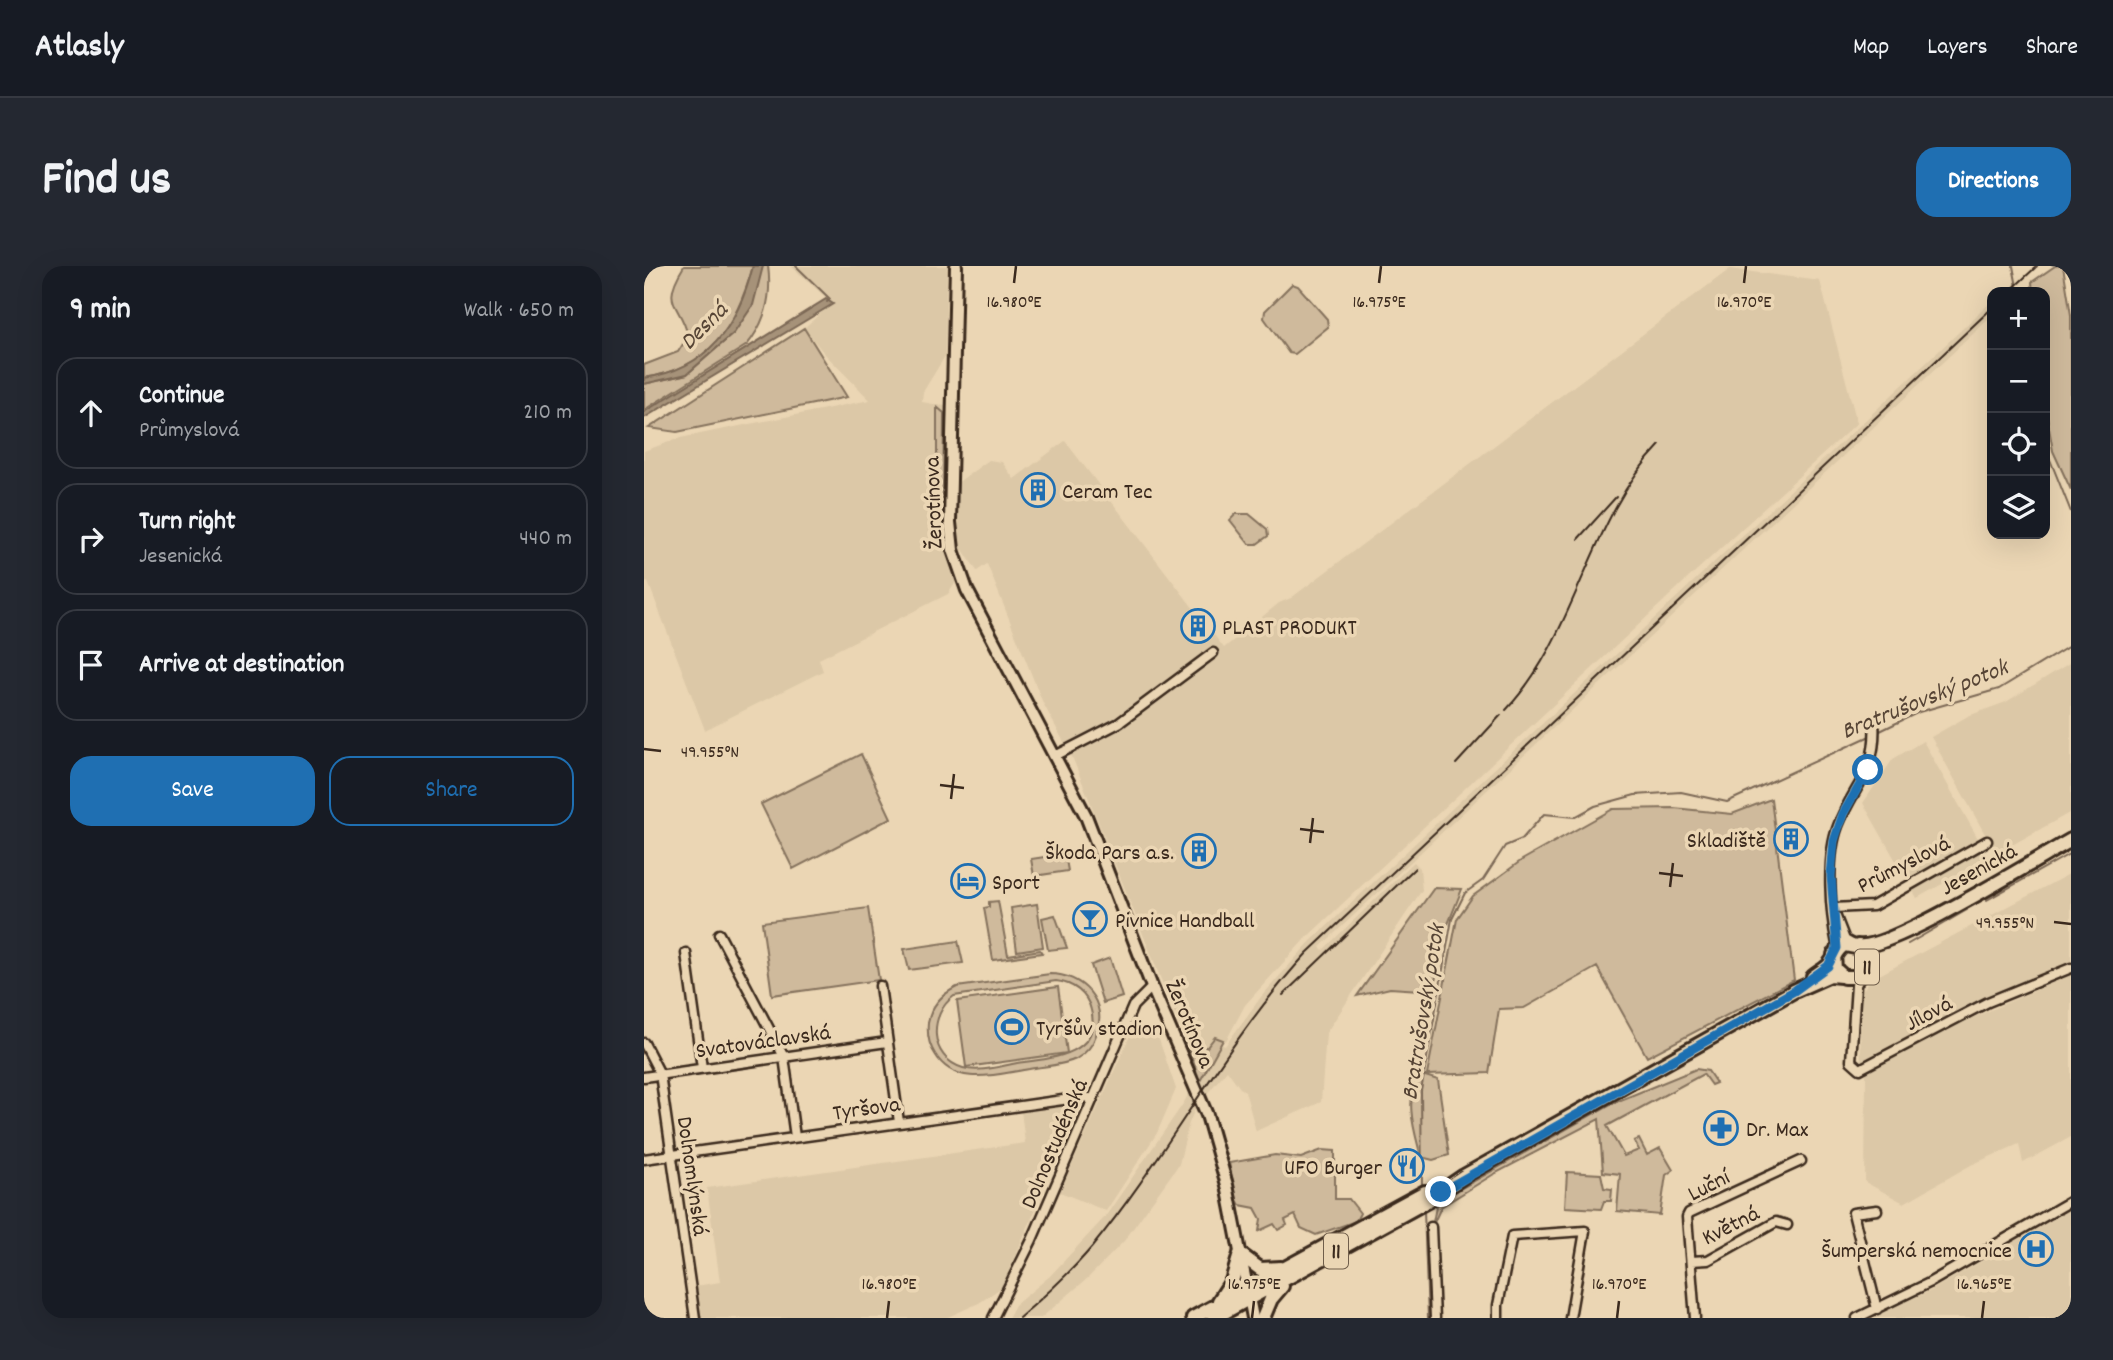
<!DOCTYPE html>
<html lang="en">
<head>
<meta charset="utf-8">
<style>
  :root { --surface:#171b24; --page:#242831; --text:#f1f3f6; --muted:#9ea1a6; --line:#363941; --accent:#1f6fb2 }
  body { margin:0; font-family:Dekko,sans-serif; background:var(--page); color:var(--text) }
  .controls { position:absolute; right:21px; top:21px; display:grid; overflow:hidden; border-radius:14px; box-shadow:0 7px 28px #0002 }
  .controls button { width:63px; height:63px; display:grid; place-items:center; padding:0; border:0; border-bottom:2px solid var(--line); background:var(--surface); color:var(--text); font:35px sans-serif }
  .stop { position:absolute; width:21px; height:21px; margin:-16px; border:5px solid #1f6fb2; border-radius:50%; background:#fff }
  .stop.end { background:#1f6fb2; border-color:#fff; box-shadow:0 2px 7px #0008 }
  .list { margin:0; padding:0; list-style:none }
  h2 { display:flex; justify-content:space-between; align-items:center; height:91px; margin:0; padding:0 28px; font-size:30px }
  h2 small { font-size:23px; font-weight:400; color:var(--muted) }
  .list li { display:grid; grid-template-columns:46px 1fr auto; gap:21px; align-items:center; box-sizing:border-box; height:112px; margin:0 14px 14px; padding:0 14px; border:2px solid var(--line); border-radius:21px }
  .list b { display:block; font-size:26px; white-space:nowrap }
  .list p { margin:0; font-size:23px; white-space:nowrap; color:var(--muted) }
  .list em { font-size:23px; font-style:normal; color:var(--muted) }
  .actions { display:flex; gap:14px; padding:21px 28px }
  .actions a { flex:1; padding:16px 0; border:2px solid var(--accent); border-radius:21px; text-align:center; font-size:24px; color:var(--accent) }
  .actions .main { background:var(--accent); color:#fff }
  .icon { flex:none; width:38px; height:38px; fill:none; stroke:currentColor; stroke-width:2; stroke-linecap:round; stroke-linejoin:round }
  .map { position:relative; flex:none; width:1427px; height:1052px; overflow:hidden; border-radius:21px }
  header { display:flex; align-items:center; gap:42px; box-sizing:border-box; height:98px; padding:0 35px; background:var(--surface); border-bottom:2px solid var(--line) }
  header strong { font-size:33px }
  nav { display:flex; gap:38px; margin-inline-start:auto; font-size:24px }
  .intro { display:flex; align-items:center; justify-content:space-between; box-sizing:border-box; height:168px; padding:0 42px }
  h1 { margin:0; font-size:49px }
  .button { padding:18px 32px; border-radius:21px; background:var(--accent); color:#fff; font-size:24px; font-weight:700 }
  main { display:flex; gap:42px; padding:0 42px }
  aside { flex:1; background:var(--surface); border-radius:21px; box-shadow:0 7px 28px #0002 }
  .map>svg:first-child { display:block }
  .built { fill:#dcc8a7 }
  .green { fill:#cfba9c; stroke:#85725d; stroke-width:2; fill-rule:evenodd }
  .water { fill:#a69279; stroke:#7b6855; stroke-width:2 }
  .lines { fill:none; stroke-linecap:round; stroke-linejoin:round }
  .stream { stroke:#7b6855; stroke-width:2 }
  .street-casing { stroke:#3b2a1e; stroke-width:13 }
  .secondary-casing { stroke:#3b2a1e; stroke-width:16 }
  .primary-casing { stroke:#3b2a1e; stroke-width:18 }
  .street { stroke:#ebd6b4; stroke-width:8 }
  .secondary { stroke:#ebd6b4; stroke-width:10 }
  .primary { stroke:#ebd6b4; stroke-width:12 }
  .rail { stroke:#3b2a1e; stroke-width:2 }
  .route { stroke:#1f6fb2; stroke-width:9 }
  .ticks { fill:none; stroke:#3b2a1e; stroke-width:2.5 }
  .labels { text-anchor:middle; stroke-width:7; stroke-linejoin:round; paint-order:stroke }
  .shield { fill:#ebd6b4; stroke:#705e4b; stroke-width:2 }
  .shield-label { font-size:21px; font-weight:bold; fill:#3b2a1e }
  .poi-label { font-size:23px; fill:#3b2a1e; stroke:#ebd6b4; text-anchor:start }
  .street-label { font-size:23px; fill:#3b2a1e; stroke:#ebd6b4 }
  .water-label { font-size:24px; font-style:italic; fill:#564435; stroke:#ebd6b4 }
  .ticks-label { font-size:18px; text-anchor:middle; fill:#3b2a1e; stroke:#ebd6b4; stroke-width:7; stroke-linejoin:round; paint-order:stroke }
</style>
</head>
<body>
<header>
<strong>Atlasly</strong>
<nav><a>Map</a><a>Layers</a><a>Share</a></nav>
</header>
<div class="intro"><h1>Find us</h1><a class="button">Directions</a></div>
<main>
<aside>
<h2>9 min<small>Walk · 650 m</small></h2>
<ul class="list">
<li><svg class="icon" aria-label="ahead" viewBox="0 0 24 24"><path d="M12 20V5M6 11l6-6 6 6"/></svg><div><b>Continue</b><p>Průmyslová</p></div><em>210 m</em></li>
<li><svg class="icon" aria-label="right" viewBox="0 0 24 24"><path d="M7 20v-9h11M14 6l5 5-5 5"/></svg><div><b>Turn right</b><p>Jesenická</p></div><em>440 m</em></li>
<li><svg class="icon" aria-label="arrive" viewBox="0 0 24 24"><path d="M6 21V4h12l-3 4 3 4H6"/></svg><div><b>Arrive at destination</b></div></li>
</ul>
<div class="actions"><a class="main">Save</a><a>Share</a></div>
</aside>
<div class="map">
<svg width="1427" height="1052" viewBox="0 0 1427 1052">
  <rect width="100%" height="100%" fill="#ebd6b4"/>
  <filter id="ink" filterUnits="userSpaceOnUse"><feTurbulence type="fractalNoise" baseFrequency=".0143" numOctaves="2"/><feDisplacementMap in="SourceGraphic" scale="14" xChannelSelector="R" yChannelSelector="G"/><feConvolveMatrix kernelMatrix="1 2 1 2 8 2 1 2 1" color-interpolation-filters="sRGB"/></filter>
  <g filter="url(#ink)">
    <path class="built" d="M147,0H303L301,90L279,126L278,136L301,140V279L312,316L304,328L175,393L179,405L61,464L4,316L0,317V185L36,172L226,134L179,86L160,62L188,37Z
      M1086,3L1176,15L1213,157L1040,316L660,674L601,739L582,775L571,771L564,781L554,782L542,776L429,493L399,437L343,298L333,305L319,284H316L313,217L345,194L358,196L370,213L421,175L580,382L635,337L647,332Z
      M1348,35V50L676,681L679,684L770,596L776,602L778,624L682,767L677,836L612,865L601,825L596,822L583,804L552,841L545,857L535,898L480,975L444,1012L397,1052H364L371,1039L406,1010L461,951L539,838L573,777L581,780L617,731L664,678Z
      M1427,396V546L1352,588L1287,471L1324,450L1362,436Z
      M1279,475L1345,592L1273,632L1219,537L1249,493Z
      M1427,607V696L1330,738L1217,798L1215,729L1226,714Z
      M1427,709V871L1379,897L1375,878L1327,899L1260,937L1221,916L1222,807L1319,756Z
      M492,756L512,765L532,823L513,867L462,945L416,926Z
      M438,836L358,1021L335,1037L302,1052H57L52,1020L76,1016L63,922L381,877L377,845Z
      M1427,943V1052H1226L1288,1024Z"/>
    <path class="green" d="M40,0H109C92,61 67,102 0,112V99L34,86L44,70C37,37 15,40 40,0Z
      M119,0H124C128,29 122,56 103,79L0,144V118L43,108L90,67Z
      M1411,0H1419L1427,49V224L1409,185L1401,139V26H1389L1388,16Z
      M648,18L654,20L683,53L684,61L651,88L645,87L620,52L621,45Z
      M160,62L203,131L33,166L5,162Z
      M293,141L300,147L299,248L293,251Z
      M592,248H605L623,263L624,270L613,278H605L586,254Z
      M217,488L247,552L149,603L117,538Z
      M1127,533L1150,714L1003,791L953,701L880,742L855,743L845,807L783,809L813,653L829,630L878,594L969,543L1030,542L1088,548Z
      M421,588L424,605L390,610L387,593Z
      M790,622L818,623L800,668L787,737L776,724L746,722L713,730Z
      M354,635L364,689L396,684L398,687L349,694L340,642L345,641V636Z
      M393,638L399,681L373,685L367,642Z
      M224,642L235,714L128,729L118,656Z
      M411,649L423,682L404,684L398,652Z
      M314,675L319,697L265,704L260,683Z
      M466,692L478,731L459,737L447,699Z
      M406,708C438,708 465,736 452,769C449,779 441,788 432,793C418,800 400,800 385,803C353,808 311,822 291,788C285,779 283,768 284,757C287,740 298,728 313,721ZM412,715C429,717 443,727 447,744C459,790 403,793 373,797C356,800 336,807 319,802C285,792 284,749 310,730Z
      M414,721L423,787L322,801L313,735Z
      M571,771L579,774L556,815L542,776L554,782L563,781Z
      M1052,803L1064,805L1072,817L1067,819L1059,808L963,860L980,890L995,884L990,875L995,873L1003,889L1016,882L1029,904L1022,909L1016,949L973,945L976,908L959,906L955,853L850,908L797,941L788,961L793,936L967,838Z
      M775,808L794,814L805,889L789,894L777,891C770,863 760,835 775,808Z
      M678,884L691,885V933H705L716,947L712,955L672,969L657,962L651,949L641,954L643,959L634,964L630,958L615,965L617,953L611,942L596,939L593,934L585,897L631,889L657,892Z
      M923,906L957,908L960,922L968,923L967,935H960L957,943L921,941Z"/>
    <path class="water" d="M109,0H119L109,39L90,67L43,108L0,118V112C64,103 94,60 109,0Z
      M182,33L189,38L0,152V146Z"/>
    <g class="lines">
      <path class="stream" d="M152,0L186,33L183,36
        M1369,0L1374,26
        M1401,181L1427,246
        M1234,466L1275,446L1355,423L1427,379
        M1343,634L1427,587
        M1264,678L1323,644
        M778,922L777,825L808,653L821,627L839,614L861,580L878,573L900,548L931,551L951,540L991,529L1037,526L1083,536L1226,470
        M780,945L784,1052"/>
      <g class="street-casing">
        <path id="street" d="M411,490L475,457L569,387
          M1190,642L1229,640L1343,575
          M1192,651L1201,674L1208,678
          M75,668L140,791L151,871
          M42,687L58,802
          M1191,687L1193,678C1186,647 1182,591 1194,560C1210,517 1234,507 1230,454
          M1217,709L1212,719L1207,795L1216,803L1344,736L1427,702
          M236,720L255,856
          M0,777L16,808L51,1052
          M0,811L243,776
          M0,893L440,831L449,833
          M1233,944L1209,947L1233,1043
          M787,961L791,1052
          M1047,995L1064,994L1132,956L1143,959
          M349,1052L388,974L489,740L508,721
          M854,1052V1039L868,970L941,965L926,1052
          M1051,1052L1043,951L1045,947L1157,895
          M1213,1052L1285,1017L1427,935"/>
      </g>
      <g class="secondary-casing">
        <path id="secondary" d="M312,0L306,256L309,284L323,324L442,550L508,721L563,849L583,919L609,1052"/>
      </g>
      <g class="primary-casing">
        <path id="primary" d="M1214,680C1243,686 1393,593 1427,574
          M1169,711C1174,707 1181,703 1185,699C1192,691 1191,684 1201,679L1217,682L1223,690V699L1214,711H1200L1191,703L1190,689
          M596,988L616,1003L637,1002
          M575,1035L588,1015L596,988
          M549,1052L781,926
          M570,1052L785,934L820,910L1150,725L1186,709L1197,710
          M619,1052L627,1033L638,1020"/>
      </g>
      <use href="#street" class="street"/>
      <use href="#secondary" class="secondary"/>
      <use href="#primary" class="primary"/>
      <path class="rail" d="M1365,26L1393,0
        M934,273L972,231
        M862,444C933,369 944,253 1016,179
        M812,498L857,449
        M639,729L771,602
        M375,1052C401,1030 426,1007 448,981C525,887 580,777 663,687L1348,42"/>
    </g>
  </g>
  <g class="lines" filter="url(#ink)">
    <path class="route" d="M797,926L1150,725L1184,700L1193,682L1187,610L1190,575L1199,548L1224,504"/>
  </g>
  <path class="ticks" d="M370,17L372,0M735,17L737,0M1100,17L1102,0M0,483L17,485M296,519L320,522M307,533L310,508M656,563L680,566M666,577L669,552M1015,607L1039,610M1026,621L1029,597M1410,656L1427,658M243,1052L245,1035M608,1052L610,1035M973,1052L975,1035M1338,1052L1340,1035"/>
  <defs>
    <g id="building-ring" transform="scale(1.75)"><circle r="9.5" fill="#ebd6b4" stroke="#1f6fb2" stroke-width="1.5"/><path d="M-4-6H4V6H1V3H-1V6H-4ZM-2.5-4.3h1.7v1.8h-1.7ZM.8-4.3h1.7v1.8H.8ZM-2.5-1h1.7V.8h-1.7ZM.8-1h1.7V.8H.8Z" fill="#1f6fb2"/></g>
    <g id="hotel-ring" transform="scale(1.75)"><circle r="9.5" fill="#ebd6b4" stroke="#1f6fb2" stroke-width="1.5"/><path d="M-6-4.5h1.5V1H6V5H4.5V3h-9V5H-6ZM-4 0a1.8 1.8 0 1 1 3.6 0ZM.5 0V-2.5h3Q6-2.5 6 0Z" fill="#1f6fb2"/></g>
    <g id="bar-ring" transform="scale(1.75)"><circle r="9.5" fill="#ebd6b4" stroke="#1f6fb2" stroke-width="1.5"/><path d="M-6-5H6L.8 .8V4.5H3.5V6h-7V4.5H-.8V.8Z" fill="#1f6fb2"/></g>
    <g id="stadium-ring" transform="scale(1.75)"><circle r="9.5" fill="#ebd6b4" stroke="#1f6fb2" stroke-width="1.5"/><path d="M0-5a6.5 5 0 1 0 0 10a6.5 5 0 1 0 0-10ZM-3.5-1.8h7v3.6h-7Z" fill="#1f6fb2"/></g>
    <g id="pharmacy-ring" transform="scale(1.75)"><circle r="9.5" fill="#ebd6b4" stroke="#1f6fb2" stroke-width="1.5"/><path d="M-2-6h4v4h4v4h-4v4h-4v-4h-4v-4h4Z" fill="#1f6fb2"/></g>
    <g id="restaurant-ring" transform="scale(1.75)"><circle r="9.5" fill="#ebd6b4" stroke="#1f6fb2" stroke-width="1.5"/><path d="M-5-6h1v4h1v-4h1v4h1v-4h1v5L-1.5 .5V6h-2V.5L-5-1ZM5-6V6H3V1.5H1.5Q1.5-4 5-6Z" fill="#1f6fb2"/></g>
    <g id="hospital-ring" transform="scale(1.75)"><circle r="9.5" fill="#ebd6b4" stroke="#1f6fb2" stroke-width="1.5"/><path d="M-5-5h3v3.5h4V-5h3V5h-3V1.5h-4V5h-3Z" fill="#1f6fb2"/></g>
  </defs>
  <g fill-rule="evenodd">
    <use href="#building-ring" x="394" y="224"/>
    <use href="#building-ring" x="554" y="360"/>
    <use href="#building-ring" x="1147" y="573"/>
    <use href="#building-ring" x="555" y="585"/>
    <use href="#hotel-ring" x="324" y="615"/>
    <use href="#bar-ring" x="446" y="653"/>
    <use href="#stadium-ring" x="368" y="761"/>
    <use href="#pharmacy-ring" x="1077" y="862"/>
    <use href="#restaurant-ring" x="763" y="900"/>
    <use href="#hospital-ring" x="1392" y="983"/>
  </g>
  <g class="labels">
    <g class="shield">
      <rect x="1211" y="683.5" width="24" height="35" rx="5"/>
      <rect x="680" y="967.5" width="24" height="35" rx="5"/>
    </g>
    <g class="shield-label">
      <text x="1223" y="708">11</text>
      <text x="692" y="992">11</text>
    </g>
    <g class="poi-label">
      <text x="418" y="232">Ceram Tec</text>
      <text x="578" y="368">PLAST PRODUKT</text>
      <text x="1122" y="581" text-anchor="end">Skladiště</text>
      <text x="530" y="593" text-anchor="end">Škoda Pars a.s.</text>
      <text x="348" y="623">Sport</text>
      <text x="471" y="661">Pivnice Handball</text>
      <text x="392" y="769">Tyršův stadion</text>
      <text x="1102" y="870">Dr. Max</text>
      <text x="738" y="908" text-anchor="end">UFO Burger</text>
      <text x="1368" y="991" text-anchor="end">Šumperská nemocnice</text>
    </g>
    <g class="street-label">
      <text transform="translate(288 237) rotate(-92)" y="8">Žerotínova</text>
      <text transform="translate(1259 597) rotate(-27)" y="8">Průmyslová</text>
      <text transform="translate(1334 602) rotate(-29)" y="8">Jesenická</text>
      <text transform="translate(1284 746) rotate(-28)" y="8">Jílová</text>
      <text transform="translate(547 757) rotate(67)" y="8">Žerotínova</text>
      <text transform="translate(119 774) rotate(-8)" y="8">Svatováclavská</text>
      <text transform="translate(222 841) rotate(-8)" y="8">Tyršova</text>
      <text transform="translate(409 877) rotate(-67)" y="8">Dolnostudénská</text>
      <text transform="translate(50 910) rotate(82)" y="8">Dolnomlýnská</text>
      <text transform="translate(1064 918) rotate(-27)" y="8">Luční</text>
      <text transform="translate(1086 958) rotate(-27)" y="8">Květná</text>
    </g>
    <g class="water-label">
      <text transform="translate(59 59) rotate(-45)" y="8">Desná</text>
      <text transform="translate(1280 432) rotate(-22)" y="8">Bratrušovský potok</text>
      <text transform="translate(778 746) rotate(-81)" y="8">Bratrušovský potok</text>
    </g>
  </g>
  <g class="ticks-label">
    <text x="370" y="41">16.980°E</text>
    <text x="735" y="41">16.975°E</text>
    <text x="1100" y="41">16.970°E</text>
    <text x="66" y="491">49.955°N</text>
    <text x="1361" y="662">49.955°N</text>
    <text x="245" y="1023">16.980°E</text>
    <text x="610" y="1023">16.975°E</text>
    <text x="975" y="1023">16.970°E</text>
    <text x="1340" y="1023">16.965°E</text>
  </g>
</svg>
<div class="controls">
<button>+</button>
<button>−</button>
<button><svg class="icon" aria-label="locate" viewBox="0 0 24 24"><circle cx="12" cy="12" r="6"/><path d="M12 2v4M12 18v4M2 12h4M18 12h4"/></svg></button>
<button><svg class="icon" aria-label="layers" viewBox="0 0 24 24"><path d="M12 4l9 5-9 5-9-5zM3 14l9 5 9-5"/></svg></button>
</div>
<div class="stop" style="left:1224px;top:504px"></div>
<div class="stop end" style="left:797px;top:926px"></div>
</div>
</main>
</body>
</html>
